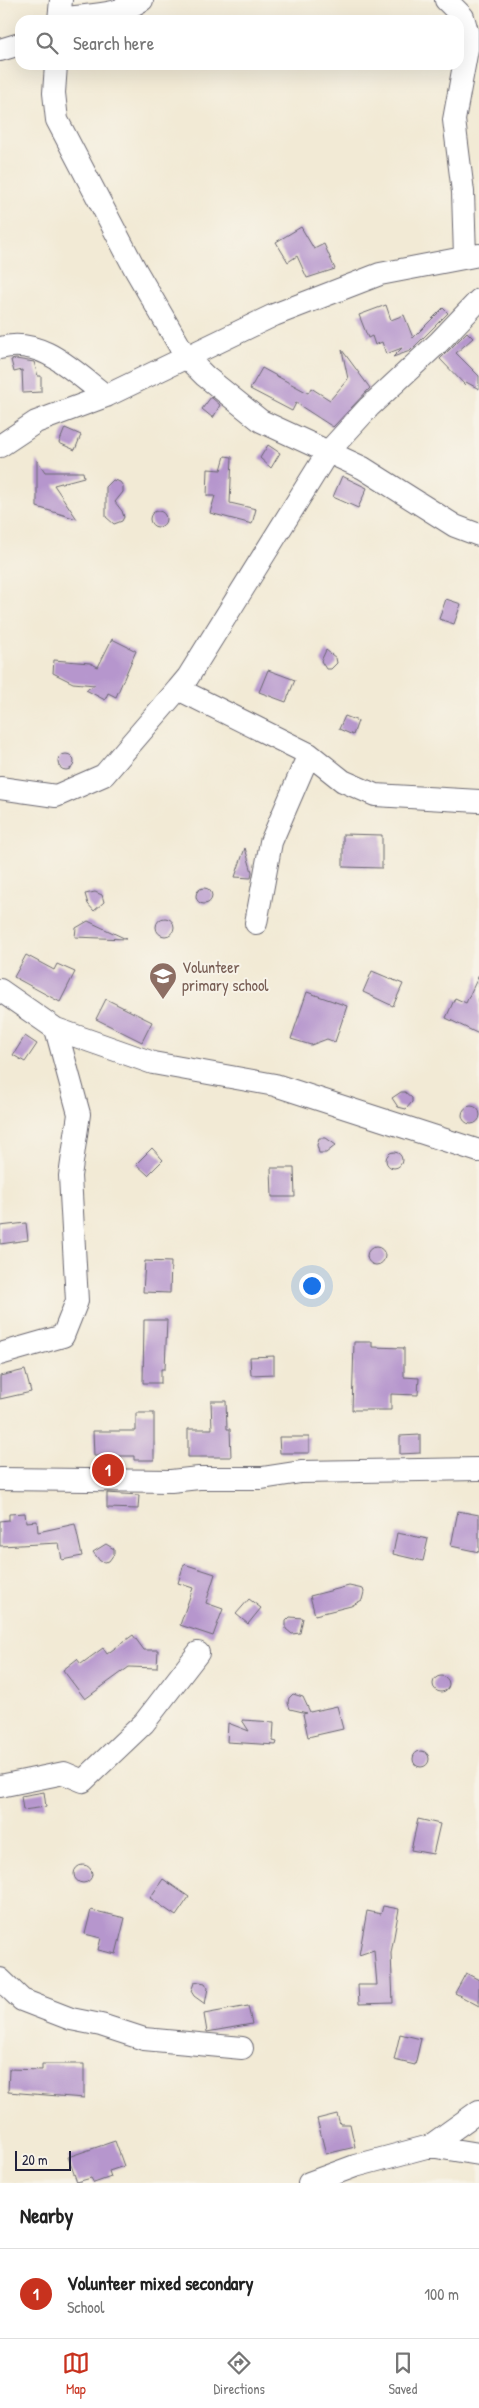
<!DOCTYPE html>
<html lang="en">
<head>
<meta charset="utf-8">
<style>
  :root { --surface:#fff; --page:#f6f6f6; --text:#222; --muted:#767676; --line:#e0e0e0; --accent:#c8321e }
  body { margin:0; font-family:"Patrick Hand",sans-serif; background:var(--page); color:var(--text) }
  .scale { position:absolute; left:15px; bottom:12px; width:56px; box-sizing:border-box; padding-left:5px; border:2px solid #22223b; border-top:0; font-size:14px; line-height:18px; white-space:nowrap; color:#22223b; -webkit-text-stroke:4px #f7f3e8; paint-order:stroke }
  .you { position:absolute; left:311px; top:1285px; width:18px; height:18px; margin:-12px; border:4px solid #fff; border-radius:50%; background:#1a73e8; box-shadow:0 0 0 8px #1a73e833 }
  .badge { display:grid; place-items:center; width:32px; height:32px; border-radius:50%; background:var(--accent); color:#fff; font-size:16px; font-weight:700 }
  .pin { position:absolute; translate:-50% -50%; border:2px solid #fff; box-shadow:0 1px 5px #0006 }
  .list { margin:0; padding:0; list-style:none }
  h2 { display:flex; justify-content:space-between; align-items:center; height:65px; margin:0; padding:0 20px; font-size:21px }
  h2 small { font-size:16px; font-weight:400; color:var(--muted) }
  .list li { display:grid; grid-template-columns:32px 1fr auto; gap:15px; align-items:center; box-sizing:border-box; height:90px; padding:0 20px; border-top:1px solid var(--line) }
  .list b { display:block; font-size:19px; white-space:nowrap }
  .list p { margin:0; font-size:16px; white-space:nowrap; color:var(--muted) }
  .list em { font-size:16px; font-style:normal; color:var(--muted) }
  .icon { flex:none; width:28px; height:28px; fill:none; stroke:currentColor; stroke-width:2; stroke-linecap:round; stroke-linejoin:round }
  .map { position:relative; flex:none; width:479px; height:2183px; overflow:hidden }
  .search { position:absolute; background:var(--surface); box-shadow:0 5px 20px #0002; left:15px; right:15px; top:15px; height:55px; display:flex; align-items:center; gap:12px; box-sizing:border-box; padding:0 18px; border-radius:15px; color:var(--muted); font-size:19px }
  .sheet { height:155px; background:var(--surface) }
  nav { display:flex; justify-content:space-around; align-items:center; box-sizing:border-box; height:70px; border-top:1px solid var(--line); background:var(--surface); font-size:14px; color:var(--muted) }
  nav a { display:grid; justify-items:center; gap:2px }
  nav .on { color:var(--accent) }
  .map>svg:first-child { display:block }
  .building { fill:#b696cd }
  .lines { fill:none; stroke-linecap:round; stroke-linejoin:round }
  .minor-casing { stroke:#6b6871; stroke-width:24 }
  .minor { stroke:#fff; stroke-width:22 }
  .labels { text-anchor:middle; stroke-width:4; stroke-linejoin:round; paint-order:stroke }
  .education-label { font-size:16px; fill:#785e54; stroke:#f7f3e8; text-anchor:start }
</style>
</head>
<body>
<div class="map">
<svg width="479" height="2183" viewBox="0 0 479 2183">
  <rect width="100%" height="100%" fill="#f7f3e8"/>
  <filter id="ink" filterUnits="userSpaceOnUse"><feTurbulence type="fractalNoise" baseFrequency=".02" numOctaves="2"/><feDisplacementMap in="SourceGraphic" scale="10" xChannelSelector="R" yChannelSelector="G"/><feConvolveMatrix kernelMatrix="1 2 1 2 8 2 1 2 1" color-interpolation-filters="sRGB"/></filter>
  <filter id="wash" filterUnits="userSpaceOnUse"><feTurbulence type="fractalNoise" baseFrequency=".0096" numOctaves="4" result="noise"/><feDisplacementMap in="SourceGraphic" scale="20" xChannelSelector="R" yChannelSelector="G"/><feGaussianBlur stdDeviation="1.12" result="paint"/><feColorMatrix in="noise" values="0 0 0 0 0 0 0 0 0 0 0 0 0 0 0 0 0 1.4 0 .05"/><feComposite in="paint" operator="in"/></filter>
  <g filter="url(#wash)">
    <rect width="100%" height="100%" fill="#f2ead5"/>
    <g id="blocks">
      <path class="building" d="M301,227L314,249L324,244L335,269L307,278L297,256L288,262L276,242Z
        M386,305L391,320L404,315L413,338L443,308L448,313L410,351L393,357L402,348L386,354L382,342L375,345L372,336L368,338L359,315Z
        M467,332L473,338L456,353L479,376V389L466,382L465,385L440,359Z
        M342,350L370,388L333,427L296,403L292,411L250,389L262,368L308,393L311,388L330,400L348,379Z
        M16,359L34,362L38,376H41V392L23,393L22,370L14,372L11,360Z
        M211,397L220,405L213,418L202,409Z
        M65,428L81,435L75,450L59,443Z
        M268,445L280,453L271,468L260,458Z
        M225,456L232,457L230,503L256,509L252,524L210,513L215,496H207L208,469L221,470Z
        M37,460L45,472H83L84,477L54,485L77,519L37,507Z
        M342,476L367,488L358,508L333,497Z
        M113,480L120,482L123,486V492L115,502L122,511L124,517L122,521L114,524L106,517V487Z
        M150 519a8 8 0 1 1 16 0a8 8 0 1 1-16 0Z
        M446,599L461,604L454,624L439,619Z
        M112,639L136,651L116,697L108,693L105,700L86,690L95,685L73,683L53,673L54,660L90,663L98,667Z
        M326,650L336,658L337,663L331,669H326L321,661Z
        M268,670L295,680L286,702L259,692Z
        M345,716L358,721L353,735L339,729Z
        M58 762a8 8 0 1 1 16 0a8 8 0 1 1-16 0Z
        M343,834L382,835V868L343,867Z
        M245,848L252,872L251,878L235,877Z
        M196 896a8 8 0 1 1 16 0a8 8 0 1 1-16 0Z
        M95,892L102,895L104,902L94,911L88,904L85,894Z
        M156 927a9 9 0 1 1 18 0a9 9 0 1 1-18 0Z
        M88,921L126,939L75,937L76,928Z
        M26,955L54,970L57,964L75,972L60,1002L14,977Z
        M372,971L403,984L393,1006L363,992Z
        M479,975V1034L446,1018L455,998L466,1003Z
        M307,992L347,1006L335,1042L327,1039L311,1045L291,1039Z
        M106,999L152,1022L142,1042L96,1019Z
        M25,1036L37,1044L25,1062L13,1055Z
        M401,1092H405L412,1098V1102L406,1109L398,1107L392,1098Z
        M462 1115a9 9 0 1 1 18 0a9 9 0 1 1-18 0Z
        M319,1138H326L336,1145L326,1153H319L317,1145Z
        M152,1148L163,1160L148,1175L136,1164Z
        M386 1160a8 8 0 1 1 16 0a8 8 0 1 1-16 0Z
        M271,1168H294L295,1197H272Z
        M26,1223L28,1240L0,1244V1226Z
        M367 1256a9 9 0 1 1 18 0a9 9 0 1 1-18 0Z
        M145,1261L171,1262L170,1293L143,1292Z
        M144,1320H167L165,1369H161V1383H143Z
        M354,1342H372V1347L404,1348V1377L419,1378L418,1395L391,1394V1410H352Z
        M274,1356V1374L251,1375L250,1357Z
        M25,1370L31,1392L0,1399V1376Z
        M211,1401H226L227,1429H230L231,1457H188V1429H212Z
        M136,1413H154V1460H134V1456H94L93,1431H136Z
        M420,1435V1453L400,1454V1436Z
        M279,1437H309V1453H280Z
        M107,1493L139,1495L138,1509L107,1508Z
        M458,1511L479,1515V1552L451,1546Z
        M25,1513L26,1522L37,1521L38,1532L75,1524L82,1556L62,1560L59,1543L0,1546V1521L9,1520V1514Z
        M397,1533L428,1539L423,1561L393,1554Z
        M106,1544L114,1549V1554L109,1561L105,1562L100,1561L93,1552Z
        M184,1564L215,1574L206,1603L223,1609L213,1636L180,1625L193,1588L178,1583Z
        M349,1586L363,1589L364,1592L362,1600L351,1606L315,1615L310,1596Z
        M249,1599L261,1608L248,1624L236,1614Z
        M290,1617L303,1618L300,1633L292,1634L286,1629V1621Z
        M133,1635L144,1650H158L157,1668L129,1667L85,1699L63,1670L77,1659L81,1664L103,1648L107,1654Z
        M433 1684a8 8 0 1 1 16 0a8 8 0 1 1-16 0Z
        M293,1694L303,1697L310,1712L337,1706L343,1729L308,1737L303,1714L307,1713L290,1709L288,1703L289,1698Z
        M242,1720L274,1722L273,1741L277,1742L276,1745L227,1742L228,1723L249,1731Z
        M413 1759a8 8 0 1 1 16 0a8 8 0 1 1-16 0Z
        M44,1792L46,1807L23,1810L21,1796Z
        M418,1819L440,1824L433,1854L411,1850Z
        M74 1874a9 9 0 1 1 18 0a9 9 0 1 1-18 0Z
        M163,1879L189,1897L176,1916L150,1898Z
        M383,1906L399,1909L391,1953L393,2003L359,2004L358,1985H377L374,1950L359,1955L367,1911L381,1914Z
        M91,1910L125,1918L116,1954L98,1950L101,1938L85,1934Z
        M466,1973L479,1980V2006L455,1993Z
        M200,1982L205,1983L208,1988L205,2004L194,1996L191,1991L194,1983Z
        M248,2006L252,2024L207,2032L204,2014Z
        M400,2034L421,2039L415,2065L394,2060Z
        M42,2064H84V2098L8,2092L9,2069L42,2070Z
        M337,2114L340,2124H350L355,2147L326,2154L317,2119Z
        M115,2141L124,2166L109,2171L111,2177L94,2183L91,2178L77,2182L68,2157Z"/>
    </g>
  </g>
  <g filter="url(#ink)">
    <use href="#blocks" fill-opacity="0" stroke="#6b6871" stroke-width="1"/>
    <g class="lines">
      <g class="minor-casing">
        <path id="minor" d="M446,0L463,17L467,31V49L454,120L463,192L465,257
          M59,19C89,14 115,17 142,0
          M59,20L61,0
          M0,50L20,44
          M56,65L54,93L57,120L135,269L186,357L205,376L261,421L363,468L455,526L479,535
          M0,348C42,336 75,373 106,396
          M0,446L36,422L106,396L274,315L380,274L479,255
          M178,689L188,677L328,452L369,407L439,342L479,300
          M0,788L56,796L104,775L178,689L309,754L343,781L375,795L479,801
          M256,923L271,842L309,754
          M0,990L56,1029L153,1063L275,1085L479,1151
          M0,1354L63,1336L77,1301L70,1176L79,1114L56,1029
          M0,1479L171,1481L199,1478H262L301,1472L479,1469
          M0,1786L64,1773L83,1781L144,1723L198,1653
          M0,1979L22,2000L71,2019L101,2025L144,2039L242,2048
          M430,2146L479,2111
          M309,2183L355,2166L430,2146L479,2154"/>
      </g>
      <use href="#minor" class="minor"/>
    </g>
  </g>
  <defs>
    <g id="school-pin" transform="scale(1.4375)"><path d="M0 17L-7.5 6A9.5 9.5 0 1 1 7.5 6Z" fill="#8d6e63" stroke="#f7f3e8"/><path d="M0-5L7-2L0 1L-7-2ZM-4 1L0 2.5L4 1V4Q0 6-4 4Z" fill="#fff"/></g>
  </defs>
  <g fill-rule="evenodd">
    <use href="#school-pin" x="163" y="976"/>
  </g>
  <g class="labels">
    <g class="education-label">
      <text x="182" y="973">Volunteer<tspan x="182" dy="18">primary school</tspan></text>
    </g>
  </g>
</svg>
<div class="scale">20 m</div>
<div class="you"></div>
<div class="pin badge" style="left:108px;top:1470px">1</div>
<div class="search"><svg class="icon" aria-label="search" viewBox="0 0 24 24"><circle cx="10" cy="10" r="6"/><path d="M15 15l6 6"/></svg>Search here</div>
</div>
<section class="sheet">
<h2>Nearby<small></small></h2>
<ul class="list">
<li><span class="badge">1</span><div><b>Volunteer mixed secondary</b><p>School</p></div><em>100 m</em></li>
</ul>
</section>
<nav>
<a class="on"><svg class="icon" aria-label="map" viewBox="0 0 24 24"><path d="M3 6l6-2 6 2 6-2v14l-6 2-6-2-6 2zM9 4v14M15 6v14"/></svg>Map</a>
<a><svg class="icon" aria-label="directions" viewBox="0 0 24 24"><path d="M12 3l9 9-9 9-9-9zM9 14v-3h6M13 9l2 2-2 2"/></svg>Directions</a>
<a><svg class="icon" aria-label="saved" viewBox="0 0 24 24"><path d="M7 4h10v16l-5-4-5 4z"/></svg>Saved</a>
</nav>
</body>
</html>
